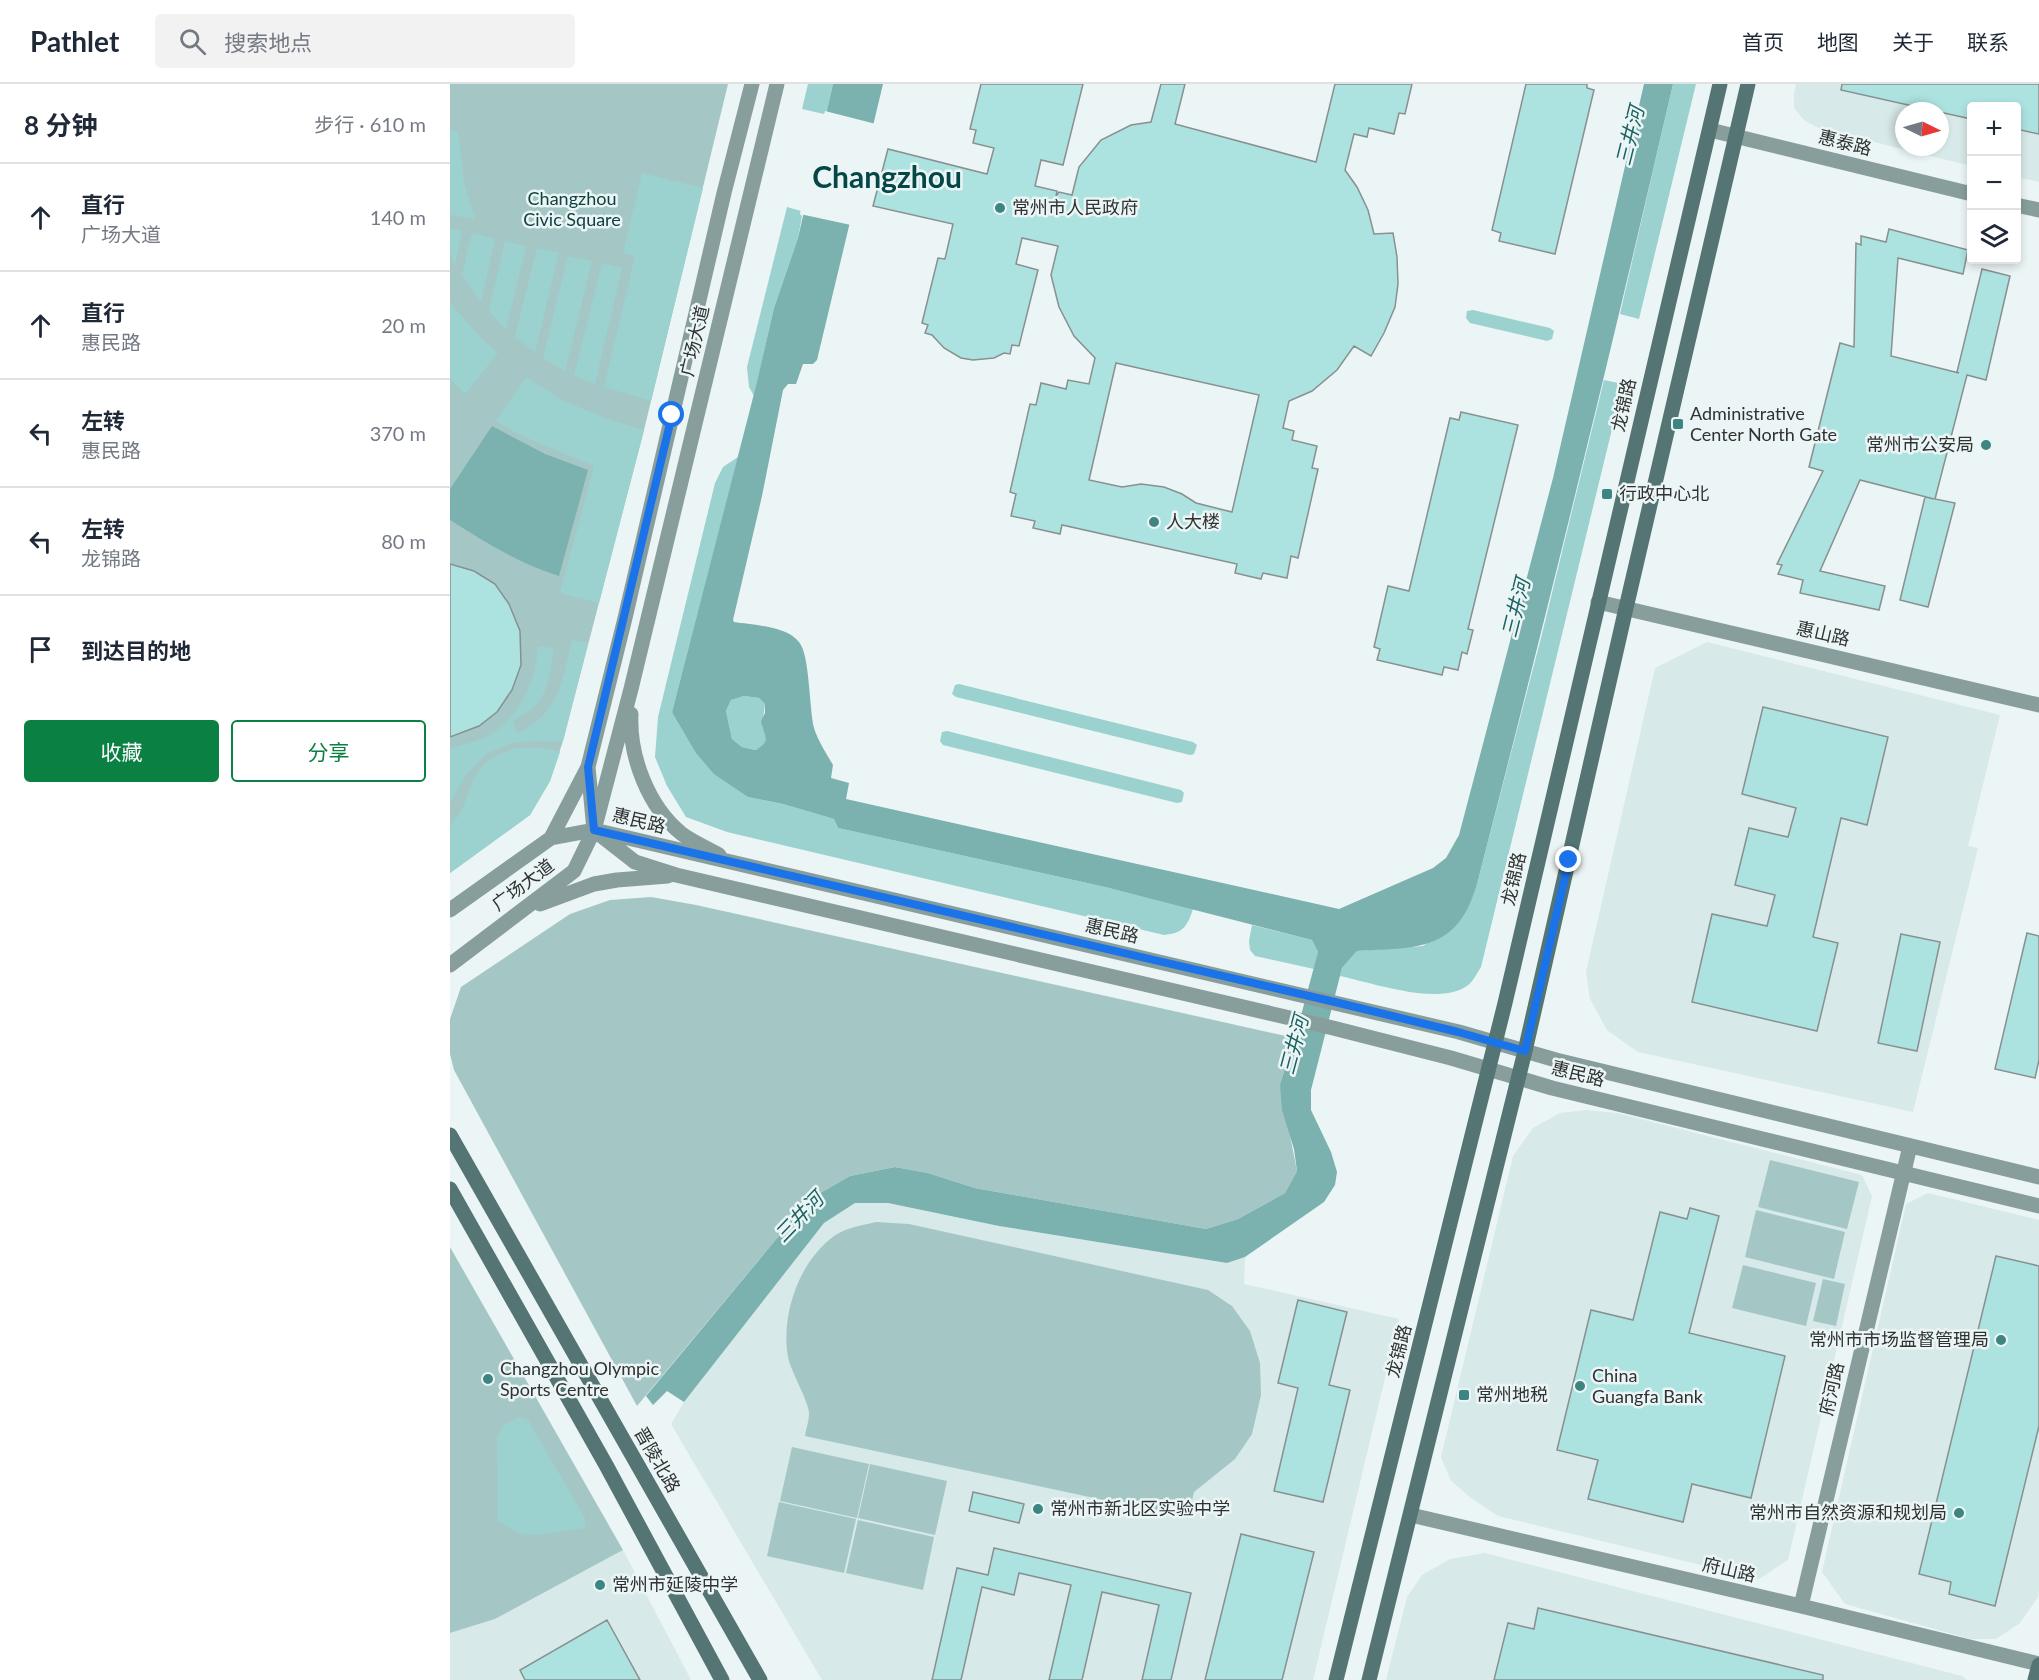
<!DOCTYPE html>
<html lang="zh">
<head>
<meta charset="utf-8">
<style>
  :root { --surface:#fff; --page:#f2f2f3; --text:#1f2937; --muted:#747a83; --line:#e0e1e3; --accent:#0b8043 }
  body { margin:0; font-family:Lato,"Noto Sans SC",sans-serif; background:var(--page); color:var(--text) }
  .controls { position:absolute; right:18px; top:18px; display:grid; overflow:hidden; border-radius:6px; box-shadow:0 3px 9px #0003 }
  .controls button { width:54px; height:54px; display:grid; place-items:center; padding:0; border:0; border-bottom:2px solid var(--line); background:var(--surface); color:var(--text); font:30px sans-serif }
  .compass { position:absolute; left:1445px; top:18px; width:54px; height:54px; border-radius:50%; background:var(--surface); box-shadow:0 3px 9px #0003; rotate:95deg }
  .stop { position:absolute; width:18px; height:18px; margin:-14px; border:4px solid #1a73e8; border-radius:50%; background:#fff }
  .stop.end { background:#1a73e8; border-color:#fff; box-shadow:0 2px 6px #0008 }
  .list { margin:0; padding:0; list-style:none }
  h2 { display:flex; justify-content:space-between; align-items:center; height:78px; margin:0; padding:0 24px; font-size:26px }
  h2 small { font-size:20px; font-weight:400; color:var(--muted) }
  .list li { display:grid; grid-template-columns:39px 1fr auto; gap:18px; align-items:center; box-sizing:border-box; height:108px; padding:0 24px; border-top:2px solid var(--line) }
  .list b { display:block; font-size:22px; white-space:nowrap }
  .list p { margin:0; font-size:20px; white-space:nowrap; color:var(--muted) }
  .list em { font-size:20px; font-style:normal; color:var(--muted) }
  .actions { display:flex; gap:12px; padding:18px 24px }
  .actions a { flex:1; padding:14px 0; border:2px solid var(--accent); border-radius:6px; text-align:center; font-size:21px; color:var(--accent) }
  .actions .main { background:var(--accent); color:#fff }
  .icon { flex:none; width:33px; height:33px; fill:none; stroke:currentColor; stroke-width:2; stroke-linecap:round; stroke-linejoin:round }
  .map { position:relative; flex:none; width:1589px; height:1596px; overflow:hidden }
  header { display:flex; align-items:center; gap:36px; box-sizing:border-box; height:84px; padding:0 30px; background:var(--surface); border-bottom:2px solid var(--line) }
  header strong { font-size:28px }
  nav { display:flex; gap:33px; margin-inline-start:auto; font-size:21px }
  .search { width:420px; height:54px; background:var(--page); display:flex; align-items:center; gap:15px; box-sizing:border-box; padding:0 21px; border-radius:6px; color:var(--muted); font-size:22px }
  main { display:flex }
  aside { flex:1; background:var(--surface) }
  .map>svg:first-child { display:block }
  .built { fill:#d7e9e8; fill-rule:evenodd }
  .green { fill:#a4c7c6 }
  .forest { fill:#9bd1cf }
  .water { fill:#7bb1af; fill-rule:evenodd }
  .pier { fill:#ecf5f5 }
  .building { fill:#ace3e1; stroke:#889090; stroke-width:1.5; fill-rule:evenodd }
  .lines { fill:none; stroke-linecap:round; stroke-linejoin:round }
  .minor { stroke:#889e9d; stroke-width:15 }
  .tertiary { stroke:#889e9d; stroke-width:15 }
  .secondary { stroke:#547574; stroke-width:15 }
  .route { stroke:#1a73e8; stroke-width:8 }
  .poi-dot { fill:#3d8583; stroke:#ecf5f5; stroke-width:2 }
  .labels { text-anchor:middle; stroke-width:5; stroke-linejoin:round; paint-order:stroke }
  .street-label { font-size:18px; fill:#2f3232; stroke:#ecf5f5 }
  .park-label { font-size:18px; fill:#0f4141; stroke:#ecf5f5 }
  .poi-label { font-size:18px; fill:#2f3232; stroke:#ecf5f5; text-anchor:start }
  .water-label { font-size:20px; font-style:italic; fill:#1a6362; stroke:#ecf5f5 }
  .town-label { font-size:30px; font-weight:bold; fill:#044746; stroke:#ecf5f5 }
</style>
</head>
<body>
<header>
<strong>Pathlet</strong>
<div class="search"><svg class="icon" aria-label="search" viewBox="0 0 24 24"><circle cx="10" cy="10" r="6"/><path d="M15 15l6 6"/></svg>搜索地点</div>
<nav><a>首页</a><a>地图</a><a>关于</a><a>联系</a></nav>
</header>
<main>
<aside>
<h2>8 分钟<small>步行 · 610 m</small></h2>
<ul class="list">
<li><svg class="icon" aria-label="ahead" viewBox="0 0 24 24"><path d="M12 20V5M6 11l6-6 6 6"/></svg><div><b>直行</b><p>广场大道</p></div><em>140 m</em></li>
<li><svg class="icon" aria-label="ahead" viewBox="0 0 24 24"><path d="M12 20V5M6 11l6-6 6 6"/></svg><div><b>直行</b><p>惠民路</p></div><em>20 m</em></li>
<li><svg class="icon" aria-label="left" viewBox="0 0 24 24"><path d="M17 20v-9H6M10 6l-5 5 5 5"/></svg><div><b>左转</b><p>惠民路</p></div><em>370 m</em></li>
<li><svg class="icon" aria-label="left" viewBox="0 0 24 24"><path d="M17 20v-9H6M10 6l-5 5 5 5"/></svg><div><b>左转</b><p>龙锦路</p></div><em>80 m</em></li>
<li><svg class="icon" aria-label="arrive" viewBox="0 0 24 24"><path d="M6 21V4h12l-3 4 3 4H6"/></svg><div><b>到达目的地</b></div></li>
</ul>
<div class="actions"><a class="main">收藏</a><a>分享</a></div>
</aside>
<div class="map">
<svg width="1589" height="1596" viewBox="0 0 1589 1596">
  <rect width="100%" height="100%" fill="#ecf5f5"/>
  <path class="built" d="M1346,0H1589V98L1567,93L1566,22H1522L1521,82L1371,45L1355,37L1344,24V10ZM1454,27H1490V63H1454Z
    M1257,558L1550,631L1518,762L1528,764L1463,1028L1188,968L1157,946L1140,915L1136,888L1205,584Z
    M1136,1026L1167,1029L1412,1091L1422,1112L1338,1476L1309,1495L1048,1432L1021,1414L1001,1397L991,1373L1063,1072L1083,1044L1110,1029Z
    M1478,1109L1589,1136V1507L1588,1513L1570,1539L1546,1555H1520L1395,1520L1372,1488L1456,1120Z
    M405,1119H438L549,1142L777,1179L795,1173L794,1200L949,1235L863,1596H372L221,1340L234,1318L374,1139Z
    M173,1466L241,1596H0V1549L45,1535Z
    M1035,1469L1512,1592L1517,1596H936L957,1513L972,1491L1000,1475Z"/>
  <path class="green" d="M0,0H278L194,346L113,657L100,697L80,731L0,789Z
    M201,813L246,821L845,954L830,1000L847,1087L835,1109L788,1135L756,1145L525,1104L478,1089L445,1083L400,1092L365,1112L343,1135L187,1322L4,986L0,970V935L11,903L120,830L160,816Z
    M1320,1076L1409,1098L1397,1145L1308,1123Z
    M1306,1126L1395,1148L1384,1195L1295,1173Z
    M426,1138L459,1140L758,1206L782,1222L800,1247L810,1279L811,1311L802,1350L785,1375L744,1408L738,1434L355,1352C356,1345 359,1337 359,1330C360,1320 341,1288 338,1273C331,1233 347,1183 379,1156C392,1144 410,1142 426,1138Z
    M0,1163L173,1466L45,1535L0,1549Z
    M1293,1181L1366,1199L1356,1242L1282,1224Z
    M1373,1195L1395,1200L1386,1242L1363,1237Z
    M342,1363L419,1380L407,1434L330,1417Z
    M420,1380L497,1397L485,1451L408,1434Z
    M329,1418L406,1435L394,1489L317,1472Z
    M408,1436L484,1453L473,1506L396,1489Z"/>
  <path class="forest" d="M358,0H383L377,27L374,30L352,25Z
    M1223,0H1246L1189,235L1170,230Z
    M0,46L8,48L14,99L25,135L0,131Z
    M192,89L253,104L201,317L154,303L185,172L173,169Z
    M337,123L351,127L350,130L352,132L348,154L324,224L304,312L299,303L297,283Z
    M0,144L12,147L5,180L0,170Z
    M22,149L45,155L31,218L12,191Z
    M55,157L76,162L56,246L39,227Z
    M87,164L109,169L85,268L65,253Z
    M118,172L142,177L115,287L93,274Z
    M152,179L172,184L145,300L124,292Z
    M0,219L32,255L48,269L15,310L0,295Z
    M1023,226L1100,244L1104,247L1102,255L1097,257L1020,239L1016,234L1017,227Z
    M76,293L112,316L157,335L194,346L149,519L110,509L144,382L70,351L46,337Z
    M1154,296L1173,300L1031,883C1027,889 1023,898 1017,902C988,922 923,899 890,892L892,884L907,867L973,862L1012,834L1026,804L1092,550Z
    M288,373L222,628L298,713L333,720L384,735L388,744L655,803L743,825C737,843 733,849 714,851L277,748L236,733L217,702L205,673L208,633L265,399L273,383Z
    M122,556L138,559L113,657L65,658L36,670L16,691L0,718V665C13,660 32,657 44,648C70,630 88,594 87,564L90,562L102,564L104,567C100,586 99,610 83,624C77,629 69,633 63,637L67,649C110,630 112,597 122,556Z
    M509,600L743,658L747,661L744,670L740,671L506,613L502,610L505,601Z
    M294,612L309,614L315,620L312,643L317,653L314,661L307,666L292,663L282,655L276,627L281,616Z
    M497,647L731,706L734,709L732,718L727,719L493,661L490,657L492,648Z
    M65,664H96L110,668L100,697L80,731L0,789V741C19,726 16,699 32,683C41,673 53,669 65,664Z
    M802,841L862,856L868,868L864,885L805,872L800,866L799,857Z
    M69,1333L78,1336L135,1434V1444L86,1451L68,1449L48,1437L47,1354L53,1342Z"/>
  <path class="water" d="M383,0H433L367,276L363,280H353L346,300H338L333,306L312,412L283,536L284,538C303,541 337,542 349,558C360,571 359,624 364,644C368,657 376,669 383,681L381,694L399,699L396,715L889,825L983,784L996,774L1009,751L1103,394L1194,0H1223C1161,269 1095,537 1026,804C1022,814 1018,826 1012,834C989,869 944,864 907,867L892,884L861,1006V1026L881,1068L887,1088L885,1101L874,1118L795,1173L777,1179L549,1142L438,1119H405L374,1139L234,1318L217,1307L203,1321L196,1312L343,1135L365,1112L400,1092L445,1083L478,1089L525,1104L756,1145L788,1135L835,1109L847,1087L844,1065L832,1026L830,1000L845,954L868,868L862,856L655,803L388,744L384,735L333,720L298,713L264,690L246,669L222,628L306,302L324,224L348,154ZM294,612L309,614L315,620V629L311,637C313,651 323,656 306,666L292,663L282,655L276,627L281,616Z
    M42,342L95,370L138,386L109,492C70,480 35,458 0,436V405Z"/>
  <path class="pier" d="M375,27L426,40L401,141L350,130Z"/>
  <path class="building" d="M531,0H633L613,81L591,76L585,102L607,107L606,112L609,108L622,111L629,83L651,56L681,41L701,38L711,0H735L725,40L866,78L885,0H962L955,30L949,29L944,50L919,44L917,53L904,50L895,86L907,103L918,126L924,150L943,149L947,173L948,200L945,223L934,249L921,272L904,262L887,286L862,307L839,317L833,344L844,347L842,356L867,362L862,384L868,385L848,474L841,472L837,494L813,489L811,495L785,489L787,480L612,441L610,450L583,444L585,437L561,432L566,410L560,408L580,320L586,321L591,299L616,305L618,296L639,300L645,274L624,252L609,223L601,191L608,162L572,154L566,180L588,186L569,262L562,261L560,270L554,269L544,274L523,276L511,274L494,264L482,251L475,249L478,241L472,239L488,174L495,175L503,140L423,122L438,65L537,90L544,64L523,59L526,46L520,45ZM666,279L809,311L782,428L746,419L732,410L714,403L691,400L672,403L639,396Z
    M1076,0H1137V4L1144,6L1105,170L1049,157L1051,149L1042,146Z
    M1392,0H1589V50L1566,45V22H1521V35L1391,6Z
    M1439,145L1518,166L1513,190L1448,174L1441,272L1509,289L1507,288L1532,185L1560,192L1536,296L1517,291L1485,415L1505,419L1478,523L1450,516L1475,413L1484,415L1410,396L1370,487L1435,502L1429,526L1350,509L1353,496L1328,490L1332,481L1327,480L1373,387L1359,383L1390,259L1404,263L1406,159L1411,161V152L1436,158Z
    M1011,328L1068,341L1018,545L1023,546L1017,570L1012,568L1008,586L994,583L992,591L927,576L930,565L924,563L938,502L959,507L1000,334L1009,336Z
    M0,480L24,487L45,500L59,520L70,547L71,581L62,606L47,628L29,642L0,653Z
    M1313,623L1438,653L1417,741L1391,734L1363,853L1388,859L1367,947L1242,918L1262,830L1317,842L1325,811L1285,801L1299,744L1338,753L1346,724L1292,710Z
    M1577,849L1589,852V976L1585,994L1545,985Z
    M1451,850L1490,858L1467,967L1428,959Z
    M1240,1124L1269,1132L1239,1249L1335,1272L1301,1414L1242,1400L1233,1438L1138,1415L1148,1376L1107,1366L1141,1226L1183,1236L1210,1128L1237,1135Z
    M1546,1172L1589,1182V1342L1545,1522L1499,1510L1501,1498L1469,1490Z
    M848,1216L897,1228L879,1301L900,1306L873,1418L824,1407L848,1304L828,1299Z
    M523,1408L574,1420L569,1439L519,1427Z
    M791,1450L864,1468L832,1596H755Z
    M544,1464L741,1509L721,1596H692L709,1521L652,1508L632,1596H599L621,1501L569,1489L564,1511L532,1503L511,1596H482L507,1484L538,1491Z
    M1088,1524L1373,1591V1596H1044L1058,1539L1084,1545Z
    M157,1536L190,1596H75L70,1586Z"/>
  <g class="lines">
    <path class="minor" d="M1260,46L1522,110
      M1566,121L1589,126
      M961,1431L1351,1522L1589,1580
      M1351,1522L1460,1062"/>
    <path class="tertiary" d="M1148,518L1589,621
      M181,630C179,672 198,723 232,750C243,758 257,764 269,771
      M138,683L144,746L185,778L226,791L883,944L1001,974L1102,1004L1589,1122
      M101,754L144,746L1009,948L1106,976L1589,1093
      M90,820L144,800L167,796L218,792
      M0,826L101,754L138,683L175,534L274,109L302,0
      M0,881L124,787L144,746L181,605L327,0"/>
    <path class="secondary" d="M0,1051L310,1596
      M0,1105L156,1381L272,1596
      M886,1596L1055,919L1270,0
      M919,1596L1075,967L1176,524L1298,0
      M1585,1596L1589,1581"/>
  </g>
  <g class="lines">
    <path class="route" d="M222,331L138,683L144,746L889,919L1008,948L1075,967L1119,776"/>
  </g>
  <g class="poi-dot">
    <circle cx="550" cy="124" r="6"/>
    <rect x="1222" y="334" width="12" height="12" rx="3"/>
    <circle cx="1536" cy="361" r="6"/>
    <rect x="1151" y="404" width="12" height="12" rx="3"/>
    <circle cx="704" cy="438" r="6"/>
    <circle cx="1551" cy="1256" r="6"/>
    <circle cx="38" cy="1295" r="6"/>
    <circle cx="1130" cy="1302" r="6"/>
    <rect x="1008" y="1305" width="12" height="12" rx="3"/>
    <circle cx="588" cy="1425" r="6"/>
    <circle cx="1509" cy="1429" r="6"/>
    <circle cx="150" cy="1501" r="6"/>
  </g>
  <g class="labels">
    <g class="street-label">
      <text transform="translate(1395 59) rotate(14)" y="6">惠泰路</text>
      <text transform="translate(245 257) rotate(-77)" y="6">广场大道</text>
      <text transform="translate(1174 321) rotate(-77)" y="6">龙锦路</text>
      <text transform="translate(1373 550) rotate(13)" y="6">惠山路</text>
      <text transform="translate(189 737) rotate(14)" y="6">惠民路</text>
      <text transform="translate(1064 795) rotate(-77)" y="6">龙锦路</text>
      <text transform="translate(73 801) rotate(-37)" y="6">广场大道</text>
      <text transform="translate(662 847) rotate(13)" y="6">惠民路</text>
      <text transform="translate(1128 990) rotate(14)" y="6">惠民路</text>
      <text transform="translate(949 1267) rotate(-76)" y="6">龙锦路</text>
      <text transform="translate(1382 1305) rotate(-77)" y="6">府河路</text>
      <text transform="translate(207 1376) rotate(60)" y="6">晋陵北路</text>
      <text transform="translate(1279 1486) rotate(13)" y="6">府山路</text>
    </g>
    <g class="park-label">
      <text x="122" y="121">Changzhou<tspan x="122" dy="21">Civic Square</tspan></text>
    </g>
    <g class="poi-label">
      <text x="562" y="130">常州市人民政府</text>
      <text x="1240" y="336">Administrative<tspan x="1240" dy="21">Center North Gate</tspan></text>
      <text x="1524" y="367" text-anchor="end">常州市公安局</text>
      <text x="1169" y="416">行政中心北</text>
      <text x="716" y="444">人大楼</text>
      <text x="1539" y="1262" text-anchor="end">常州市市场监督管理局</text>
      <text x="50" y="1291">Changzhou Olympic<tspan x="50" dy="21">Sports Centre</tspan></text>
      <text x="1142" y="1298">China<tspan x="1142" dy="21">Guangfa Bank</tspan></text>
      <text x="1026" y="1317">常州地税</text>
      <text x="600" y="1431">常州市新北区实验中学</text>
      <text x="1497" y="1435" text-anchor="end">常州市自然资源和规划局</text>
      <text x="162" y="1507">常州市延陵中学</text>
    </g>
    <g class="water-label">
      <text transform="translate(1180 52) rotate(-76)" y="7">三井河</text>
      <text transform="translate(1066 524) rotate(-76)" y="7">三井河</text>
      <text transform="translate(844 961) rotate(-75)" y="7">三井河</text>
      <text transform="translate(349 1133) rotate(-46)" y="7">三井河</text>
    </g>
    <g class="town-label">
      <text x="437" y="104">Changzhou</text>
    </g>
  </g>
</svg>
<div class="controls">
<button>+</button>
<button>−</button>
<button><svg class="icon" aria-label="layers" viewBox="0 0 24 24"><path d="M12 4l9 5-9 5-9-5zM3 14l9 5 9-5"/></svg></button>
</div>
<svg class="compass" viewBox="-18 -18 36 36"><path d="M0-13l5 13h-10z" fill="#e53935"/><path d="M0 13l5-13h-10z" fill="#747a83"/></svg>
<div class="stop" style="left:222px;top:331px"></div>
<div class="stop end" style="left:1119px;top:776px"></div>
</div>
</main>
</body>
</html>
